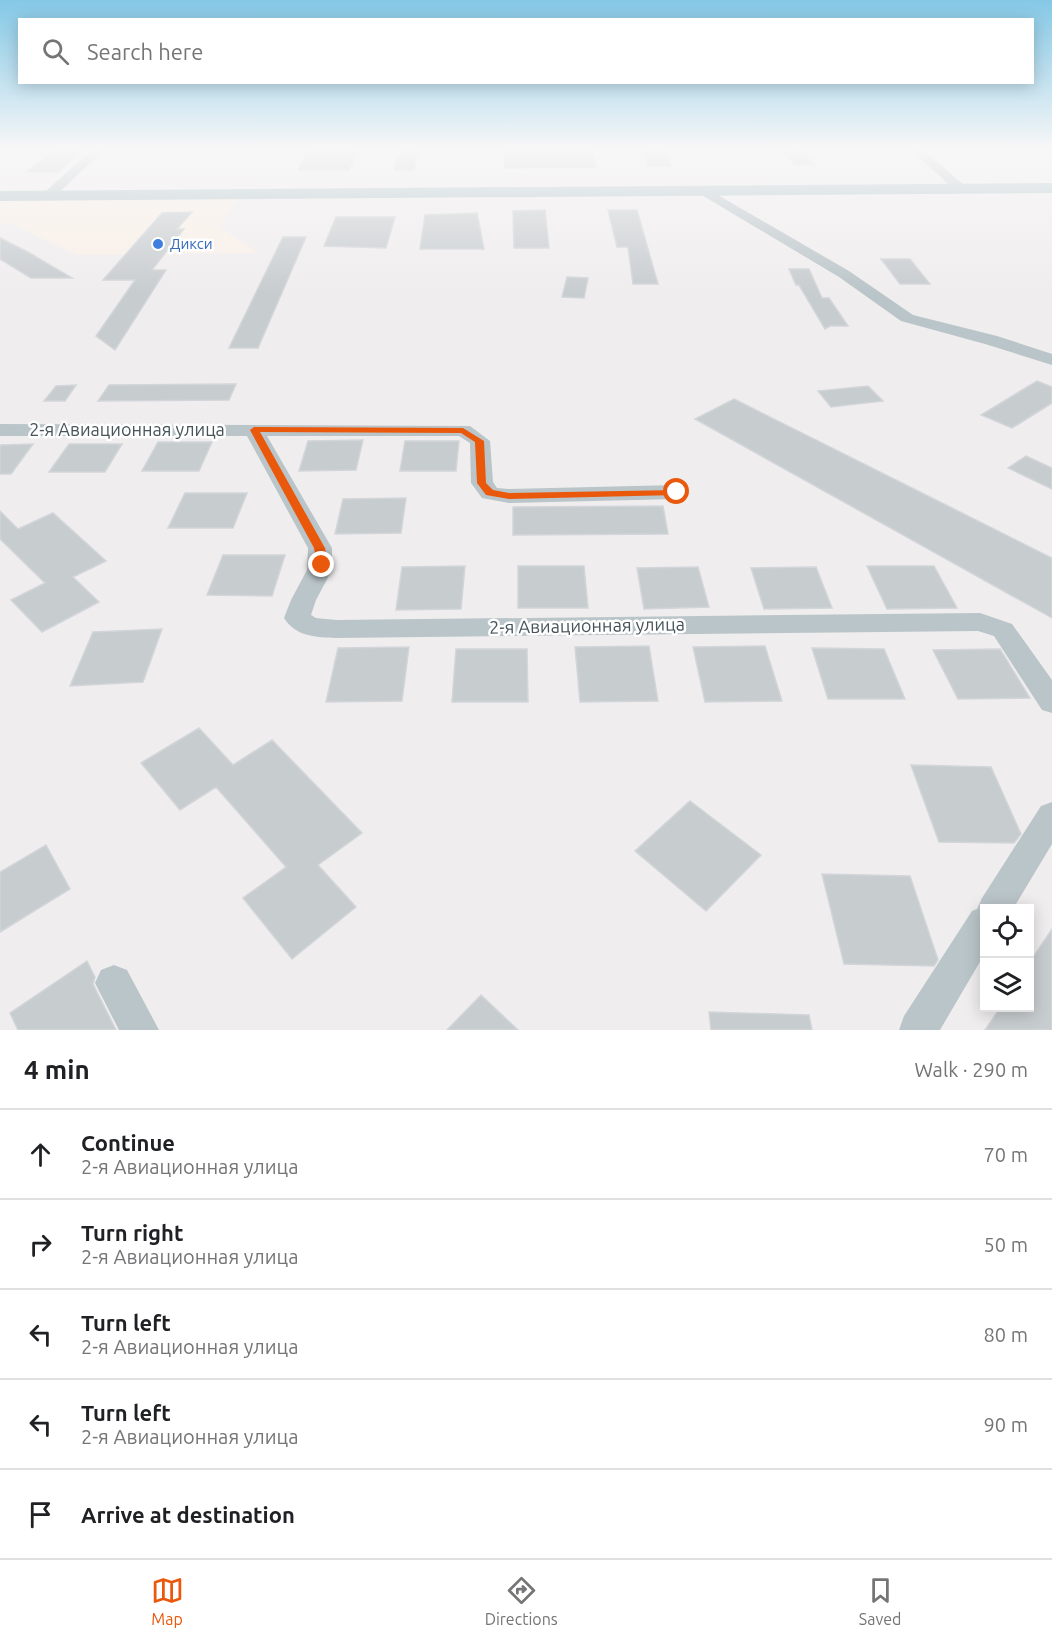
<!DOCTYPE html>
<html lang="en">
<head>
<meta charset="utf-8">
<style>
  :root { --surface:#fff; --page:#f6f6f6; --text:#202124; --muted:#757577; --line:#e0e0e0; --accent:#ea580c }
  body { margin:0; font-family:Ubuntu,sans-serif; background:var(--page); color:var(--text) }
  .controls { position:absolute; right:18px; bottom:18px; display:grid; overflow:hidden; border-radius:0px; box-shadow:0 3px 15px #0003 }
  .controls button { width:54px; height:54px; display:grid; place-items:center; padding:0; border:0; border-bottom:2px solid var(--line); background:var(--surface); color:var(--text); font:30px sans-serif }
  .stop { position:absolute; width:18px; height:18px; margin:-14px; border:4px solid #ea580c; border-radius:50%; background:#fff }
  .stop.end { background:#ea580c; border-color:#fff; box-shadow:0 2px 6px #0008 }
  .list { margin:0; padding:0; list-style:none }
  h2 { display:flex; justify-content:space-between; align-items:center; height:78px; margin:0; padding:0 24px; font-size:26px }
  h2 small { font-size:20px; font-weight:400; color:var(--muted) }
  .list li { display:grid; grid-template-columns:39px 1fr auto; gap:18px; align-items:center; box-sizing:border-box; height:90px; padding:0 24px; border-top:2px solid var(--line) }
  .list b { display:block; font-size:22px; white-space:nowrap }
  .list p { margin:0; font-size:20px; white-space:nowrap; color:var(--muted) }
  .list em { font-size:20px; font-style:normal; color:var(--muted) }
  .icon { flex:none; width:33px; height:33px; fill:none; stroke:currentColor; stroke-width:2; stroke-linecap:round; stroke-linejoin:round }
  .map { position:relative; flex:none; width:1052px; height:1030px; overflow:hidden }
  .search { position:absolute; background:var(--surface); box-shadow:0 3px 15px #0003; left:18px; right:18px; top:18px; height:66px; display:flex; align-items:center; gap:15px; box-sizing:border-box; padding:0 21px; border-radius:0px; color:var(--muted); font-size:22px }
  .sheet { height:528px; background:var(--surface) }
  nav { display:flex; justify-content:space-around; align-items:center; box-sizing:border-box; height:84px; border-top:2px solid var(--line); background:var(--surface); font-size:16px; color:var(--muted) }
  nav a { display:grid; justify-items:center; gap:3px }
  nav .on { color:var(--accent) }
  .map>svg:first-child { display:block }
  .commercial { fill:#faf0e7 }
  .building { fill:#c7cccf; stroke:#d2d5d9; stroke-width:1.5 }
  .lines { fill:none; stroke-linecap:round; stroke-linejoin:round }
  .minor { fill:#bac5c9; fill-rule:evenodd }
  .major { fill:#afc3cb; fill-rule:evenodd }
  .route { fill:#ea580c }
  .shop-dot { fill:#3f7fe0; stroke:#fff; stroke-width:2 }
  .labels { text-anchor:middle; stroke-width:5; stroke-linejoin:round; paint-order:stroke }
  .far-shop-label { font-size:15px; fill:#366cbe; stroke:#fff; text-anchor:start }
  .street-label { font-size:18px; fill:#475559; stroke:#fff }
</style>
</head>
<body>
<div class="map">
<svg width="1052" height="1030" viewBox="0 0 1052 1030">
  <rect width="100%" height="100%" fill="#f0edee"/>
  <path class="commercial" d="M238,198L219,227L259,253L77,255L10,223H0V199Z"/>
  <path class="building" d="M57,148H85L58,172H27Z
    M400,148H418L414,170H394Z
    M504,148H592L596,167L505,168Z
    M641,148H663L672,166H649Z
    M781,148H800L814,165H795Z
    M309,150H358L349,170H298Z
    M545,210L549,248H514L513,211Z
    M608,210H637L658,284H633L628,247H617Z
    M192,212L177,229H184L152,270H166L115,350L96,336L135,280H103L162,213Z
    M477,213L484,249H420L425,215Z
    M336,217H395L386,248L324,246Z
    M283,237H306L258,348H229Z
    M0,238L28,252L72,278H31L0,259Z
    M881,259H910L930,284H900Z
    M789,269H809L822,298H829L848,326H830L825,329L799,285H796Z
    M567,277L588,278L584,298L562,297Z
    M1037,381L1052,387V403L1012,428L981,415Z
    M236,384L229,400L98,401L109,385Z
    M76,385L65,401H44L56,386Z
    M868,386L883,401L831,407L818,391Z
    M734,399L1052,558V618L695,419Z
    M363,440L356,470L299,471L308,441Z
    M405,441H459L456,471H400Z
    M158,442H212L199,471H142Z
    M33,444L11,474H0V445Z
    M69,444H122L105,472H49Z
    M1026,456L1052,468V489L1008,468Z
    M185,493H247L233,528H168Z
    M406,498L401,533L335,534L343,499Z
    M663,506L668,534L513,535V507Z
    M0,511L18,529L53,513L106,561L73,577L99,602L42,632L11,600L45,583L0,539Z
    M223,555H285L272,596L207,595Z
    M465,566L461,609L396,610L402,567Z
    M518,566H584L588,608H518Z
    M867,566H934L957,608L887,609Z
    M698,567L709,607L644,609L637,568Z
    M816,567L832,608L764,609L751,568Z
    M162,629L143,682L70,686L93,632Z
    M649,646L658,701L580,702L575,647Z
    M765,646L782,701L705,702L693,647Z
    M409,647L402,701L326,702L338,648Z
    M812,648L884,649L905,699H828Z
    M456,649H527L528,702H452Z
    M1000,649L1030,698L958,699L933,650Z
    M199,728L233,765L272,740L362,833L318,865L356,907L292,959L243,898L286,867L216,787L180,810L141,763Z
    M911,765L991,767L1021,834L1014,843L939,842Z
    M690,801L761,855L706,911L635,851Z
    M46,845L70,889L0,932V872Z
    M822,874L910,876L938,960L934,966L844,964Z
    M1052,929V1030H985L1000,1008H1029V963Z
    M87,961L95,977L93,984L116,1030H18L10,1013Z
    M481,995L518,1030H447Z
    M709,1012L809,1015L812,1030H711Z"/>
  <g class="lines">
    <path class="minor" d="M94,148H106L52,199H44L42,196L44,193Z
      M909,148H921L965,186L967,189L965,192H957Z
      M704,187L849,271L913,315L997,336L1052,354V365L985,344L901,321L839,277L700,194L698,191L700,188Z
      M0,424L470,426L490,441L493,482L497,488L509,489L677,485L685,487L688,492L685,497L677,499L509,503L482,498L471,483L470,443L459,436H267L332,548V570L316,600L311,615L316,618L336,620L980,613L1012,624L1052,680V713L1042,710L994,636L978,631L336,638C316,637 296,637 284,618L291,600L307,570L308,548L247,436H0Z
      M1052,802V844L1013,909H984V955L940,1030H899L904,1016L972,911L977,909L982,898L1041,806Z
      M114,965L127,970L159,1030H119L95,983L101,970Z"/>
    <path class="major" d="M1052,183V193L0,201V191Z"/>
  </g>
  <linearGradient id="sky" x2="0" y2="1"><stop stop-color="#84c8e6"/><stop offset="0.51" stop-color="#f8f7f7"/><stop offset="1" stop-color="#f8f7f7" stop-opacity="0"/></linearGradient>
  <rect width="1052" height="293" fill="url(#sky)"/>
  <path class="route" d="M254,427L463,428L484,441L486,483L493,490L509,493L677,490L682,492L677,495L509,499L486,495L477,483L475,442L461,433L260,432L325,548L328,565L322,568L317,565L314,548L250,430Z"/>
  <circle class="shop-dot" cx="158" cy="244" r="6"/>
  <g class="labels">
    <g class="far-shop-label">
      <text x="170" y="249">Дикси</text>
    </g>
    <g class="street-label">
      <text x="127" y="436">2-я Авиационная улица</text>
      <text transform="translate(587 626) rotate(-1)" y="6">2-я Авиационная улица</text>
    </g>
  </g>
</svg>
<div class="controls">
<button><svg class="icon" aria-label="locate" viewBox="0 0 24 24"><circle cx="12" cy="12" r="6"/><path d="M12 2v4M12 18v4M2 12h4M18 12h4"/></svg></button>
<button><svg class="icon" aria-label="layers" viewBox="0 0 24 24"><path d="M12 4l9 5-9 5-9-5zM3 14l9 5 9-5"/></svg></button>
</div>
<div class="stop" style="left:677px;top:492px"></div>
<div class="stop end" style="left:322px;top:565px"></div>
<div class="search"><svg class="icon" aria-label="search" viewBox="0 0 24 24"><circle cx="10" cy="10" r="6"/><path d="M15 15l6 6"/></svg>Search here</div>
</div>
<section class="sheet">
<h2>4 min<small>Walk · 290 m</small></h2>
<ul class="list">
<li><svg class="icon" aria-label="ahead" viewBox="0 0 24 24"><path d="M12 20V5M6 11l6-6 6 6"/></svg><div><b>Continue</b><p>2-я Авиационная улица</p></div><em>70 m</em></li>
<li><svg class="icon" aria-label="right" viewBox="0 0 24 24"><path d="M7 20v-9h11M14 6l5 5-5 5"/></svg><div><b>Turn right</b><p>2-я Авиационная улица</p></div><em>50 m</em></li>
<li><svg class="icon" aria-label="left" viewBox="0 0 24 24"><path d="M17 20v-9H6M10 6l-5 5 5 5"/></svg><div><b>Turn left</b><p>2-я Авиационная улица</p></div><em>80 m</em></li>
<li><svg class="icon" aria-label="left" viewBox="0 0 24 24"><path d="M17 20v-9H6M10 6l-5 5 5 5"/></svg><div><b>Turn left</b><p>2-я Авиационная улица</p></div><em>90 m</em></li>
<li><svg class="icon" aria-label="arrive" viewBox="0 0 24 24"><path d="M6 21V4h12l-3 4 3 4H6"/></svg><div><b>Arrive at destination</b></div></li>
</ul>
</section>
<nav>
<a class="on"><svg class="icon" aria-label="map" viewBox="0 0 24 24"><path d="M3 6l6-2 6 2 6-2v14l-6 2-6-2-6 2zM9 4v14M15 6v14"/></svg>Map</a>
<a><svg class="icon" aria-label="directions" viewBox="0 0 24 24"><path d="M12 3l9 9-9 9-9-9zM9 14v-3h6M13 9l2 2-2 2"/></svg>Directions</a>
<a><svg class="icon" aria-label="saved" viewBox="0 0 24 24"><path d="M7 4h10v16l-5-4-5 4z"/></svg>Saved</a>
</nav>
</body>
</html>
